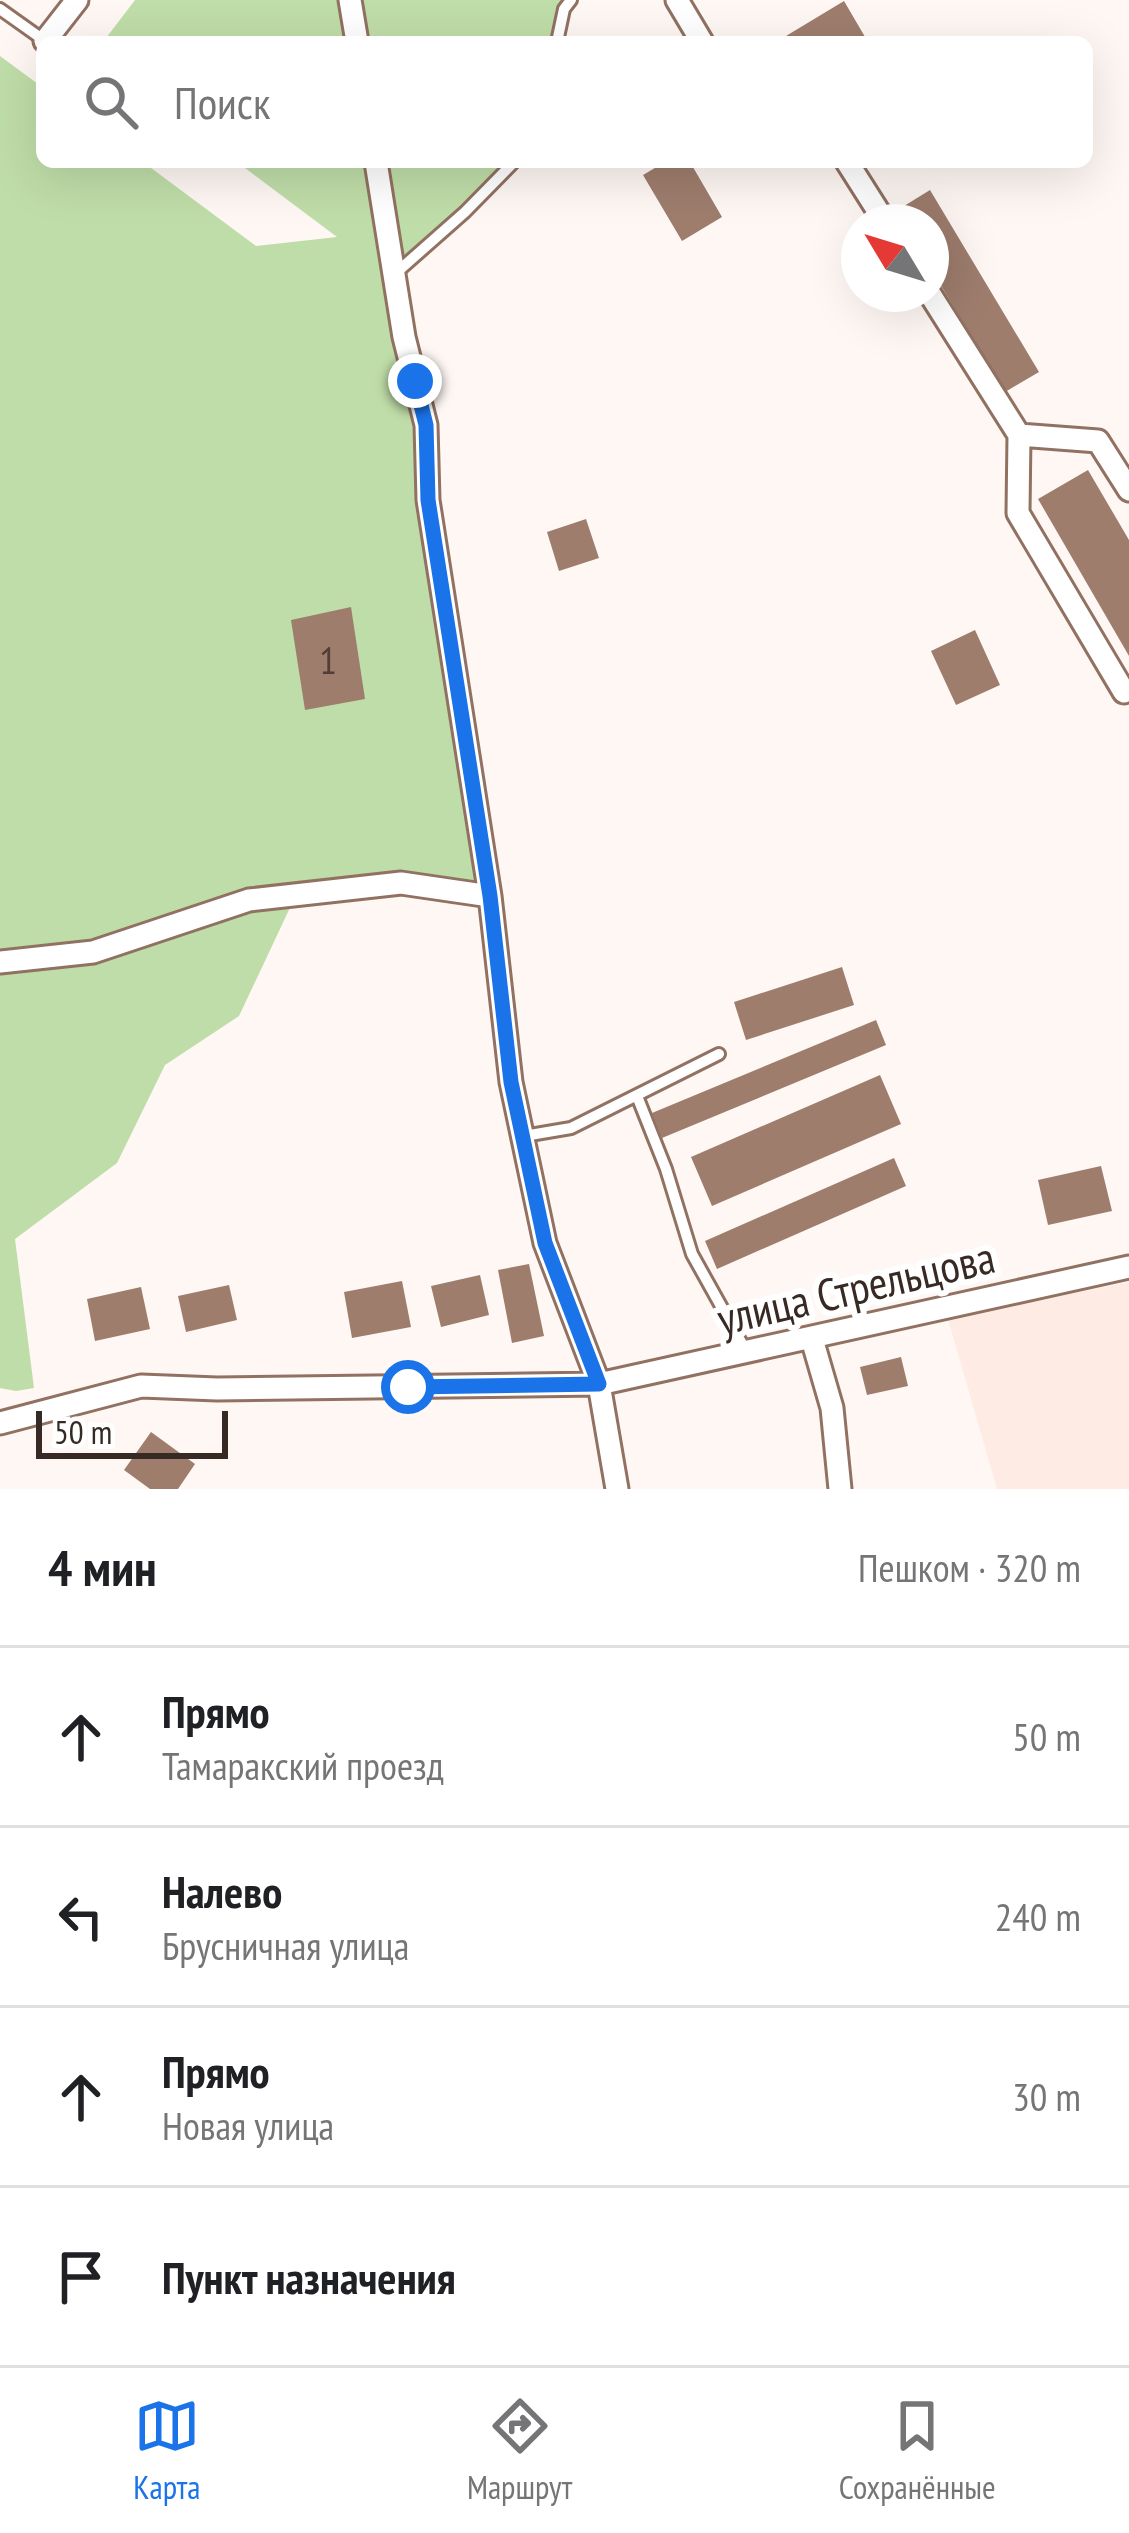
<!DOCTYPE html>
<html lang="ru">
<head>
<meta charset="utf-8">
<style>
  :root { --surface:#fff; --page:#f6f6f6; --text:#202124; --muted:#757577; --line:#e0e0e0; --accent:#1a73e8 }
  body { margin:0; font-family:"PT Sans Narrow",sans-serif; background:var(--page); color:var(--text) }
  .compass { position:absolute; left:841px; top:204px; width:108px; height:108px; border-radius:50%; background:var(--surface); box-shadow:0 12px 48px #0002; rotate:308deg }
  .scale { position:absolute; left:36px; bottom:30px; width:192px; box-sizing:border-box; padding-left:12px; border:6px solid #372923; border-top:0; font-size:33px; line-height:42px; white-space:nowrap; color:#372923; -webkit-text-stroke:9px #fff; paint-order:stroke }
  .stop { position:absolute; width:36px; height:36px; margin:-27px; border:9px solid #1a73e8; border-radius:50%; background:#fff }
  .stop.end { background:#1a73e8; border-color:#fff; box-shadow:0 3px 12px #0008 }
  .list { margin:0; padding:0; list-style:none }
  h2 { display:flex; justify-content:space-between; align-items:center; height:156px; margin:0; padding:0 48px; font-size:51px }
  h2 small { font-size:39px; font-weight:400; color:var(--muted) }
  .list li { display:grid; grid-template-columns:78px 1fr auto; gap:36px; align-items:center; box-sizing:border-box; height:180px; padding:0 48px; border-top:3px solid var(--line) }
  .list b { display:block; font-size:45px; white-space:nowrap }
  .list p { margin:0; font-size:39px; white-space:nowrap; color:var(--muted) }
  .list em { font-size:39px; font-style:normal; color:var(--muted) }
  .icon { flex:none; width:66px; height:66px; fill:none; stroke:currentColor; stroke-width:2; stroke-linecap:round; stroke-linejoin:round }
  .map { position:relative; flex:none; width:1129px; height:1489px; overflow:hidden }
  .search { position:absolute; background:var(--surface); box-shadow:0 12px 48px #0002; left:36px; right:36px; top:36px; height:132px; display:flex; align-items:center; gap:30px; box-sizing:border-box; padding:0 42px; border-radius:18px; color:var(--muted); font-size:45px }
  .sheet { height:876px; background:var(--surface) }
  nav { display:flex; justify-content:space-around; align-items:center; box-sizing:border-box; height:168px; border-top:3px solid var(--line); background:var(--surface); font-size:33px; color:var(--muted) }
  nav a { display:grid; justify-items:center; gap:6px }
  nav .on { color:var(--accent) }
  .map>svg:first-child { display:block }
  .built { fill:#feebe3 }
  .green { fill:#bfdda8 }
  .building { fill:#9e7d6d }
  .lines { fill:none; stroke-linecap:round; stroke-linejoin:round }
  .service-casing { stroke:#917161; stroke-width:16 }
  .minor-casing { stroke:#917161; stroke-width:27 }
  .service { stroke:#fff; stroke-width:10 }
  .minor { stroke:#fff; stroke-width:21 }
  .route { stroke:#1a73e8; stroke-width:15 }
  .labels { text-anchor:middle; stroke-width:12; stroke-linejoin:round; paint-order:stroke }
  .number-label { font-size:39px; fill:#513e36 }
  .street-label { font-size:45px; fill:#372923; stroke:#fff }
</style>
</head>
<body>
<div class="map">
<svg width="1129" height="1489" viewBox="0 0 1129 1489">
  <rect width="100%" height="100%" fill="#fef7f3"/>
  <path class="built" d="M1129,1282V1489H997L948,1319Z"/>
  <path class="green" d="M135,0H571L557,42H103Z
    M0,56L42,87V162H143L256,246L337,237L237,162H514L394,275L490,896L401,883L296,895L239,1016L165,1065L117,1163L15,1239L34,1388L16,1391L0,1388Z"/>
  <path class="building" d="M844,1L868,42H790L786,36Z
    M665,162H690L722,217L682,241L643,175Z
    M930,190L1039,372L1005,392L931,269V222H903L896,211Z
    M1088,470L1129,540V656L1038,499Z
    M586,519L599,558L559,571L547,532Z
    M351,607L365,699L305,710L291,620Z
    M975,630L1000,685L956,705L931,651Z
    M842,967L854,1005L746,1040L734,1002Z
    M876,1020L886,1045L662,1138L652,1113Z
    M880,1075L901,1124L712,1206L691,1157Z
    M894,1158L906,1186L717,1269L705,1241Z
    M1101,1166L1112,1211L1048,1225L1038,1180Z
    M529,1264L544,1336L512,1343L498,1270Z
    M480,1275L489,1315L441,1327L431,1286Z
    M402,1281L411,1327L352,1338L344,1292Z
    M229,1285L237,1320L186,1332L178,1296Z
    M141,1287L150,1329L95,1341L87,1299Z
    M901,1357L908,1386L867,1395L860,1367Z
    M151,1432L195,1464L178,1489H150L124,1470Z"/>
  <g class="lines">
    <g class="service-casing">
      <path id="service" d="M0,9L45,41
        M557,42L564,9L571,0
        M397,272L465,212L514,162
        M637,1096L666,1169L692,1254L746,1351
        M524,1136L571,1128L719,1054"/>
    </g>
    <g class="minor-casing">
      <path id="minor" d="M350,0L357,42
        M677,0L702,42
        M45,41L77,0
        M376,162L404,337L426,425L428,500L490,896L511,1082L545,1243L599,1384L617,1489
        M847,162L885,222
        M930,294L1019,435L1018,513L1124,692
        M1019,435L1098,441L1129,490
        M0,962L93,952L249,900L401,883L490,896
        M812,1339L832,1408L840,1489
        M0,1423L141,1386L217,1389L599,1384L1129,1267"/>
    </g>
    <use href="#service" class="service"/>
    <use href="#minor" class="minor"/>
  </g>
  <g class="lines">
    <path class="route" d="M408,1387L599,1384L545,1243L511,1082L490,896L428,500L426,425L415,381"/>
  </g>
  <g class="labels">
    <g class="number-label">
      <text x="328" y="674">1</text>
    </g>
    <g class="street-label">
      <text transform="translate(856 1288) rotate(-13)" y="16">улица Стрельцова</text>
    </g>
  </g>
</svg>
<svg class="compass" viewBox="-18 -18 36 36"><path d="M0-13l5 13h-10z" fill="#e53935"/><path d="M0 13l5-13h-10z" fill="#757577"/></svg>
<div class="scale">50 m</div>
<div class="stop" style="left:408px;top:1387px"></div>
<div class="stop end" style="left:415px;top:381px"></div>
<div class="search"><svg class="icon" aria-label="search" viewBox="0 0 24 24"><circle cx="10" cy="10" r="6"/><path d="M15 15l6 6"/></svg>Поиск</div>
</div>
<section class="sheet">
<h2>4 мин<small>Пешком · 320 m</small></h2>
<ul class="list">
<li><svg class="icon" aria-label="ahead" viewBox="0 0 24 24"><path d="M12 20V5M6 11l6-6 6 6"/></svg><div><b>Прямо</b><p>Тамаракский проезд</p></div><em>50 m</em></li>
<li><svg class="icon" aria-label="left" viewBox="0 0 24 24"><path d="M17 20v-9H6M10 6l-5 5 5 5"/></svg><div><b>Налево</b><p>Брусничная улица</p></div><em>240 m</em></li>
<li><svg class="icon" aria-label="ahead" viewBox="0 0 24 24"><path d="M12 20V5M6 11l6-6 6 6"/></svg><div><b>Прямо</b><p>Новая улица</p></div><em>30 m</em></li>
<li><svg class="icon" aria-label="arrive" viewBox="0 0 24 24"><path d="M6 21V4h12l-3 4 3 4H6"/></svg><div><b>Пункт назначения</b></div></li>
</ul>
</section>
<nav>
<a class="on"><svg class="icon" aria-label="map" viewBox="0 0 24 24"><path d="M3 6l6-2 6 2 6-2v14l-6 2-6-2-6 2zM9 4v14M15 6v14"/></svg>Карта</a>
<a><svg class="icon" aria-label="directions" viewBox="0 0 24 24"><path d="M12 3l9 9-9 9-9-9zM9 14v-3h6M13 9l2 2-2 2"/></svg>Маршрут</a>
<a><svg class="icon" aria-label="saved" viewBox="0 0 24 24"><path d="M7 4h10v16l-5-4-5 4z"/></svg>Сохранённые</a>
</nav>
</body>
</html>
